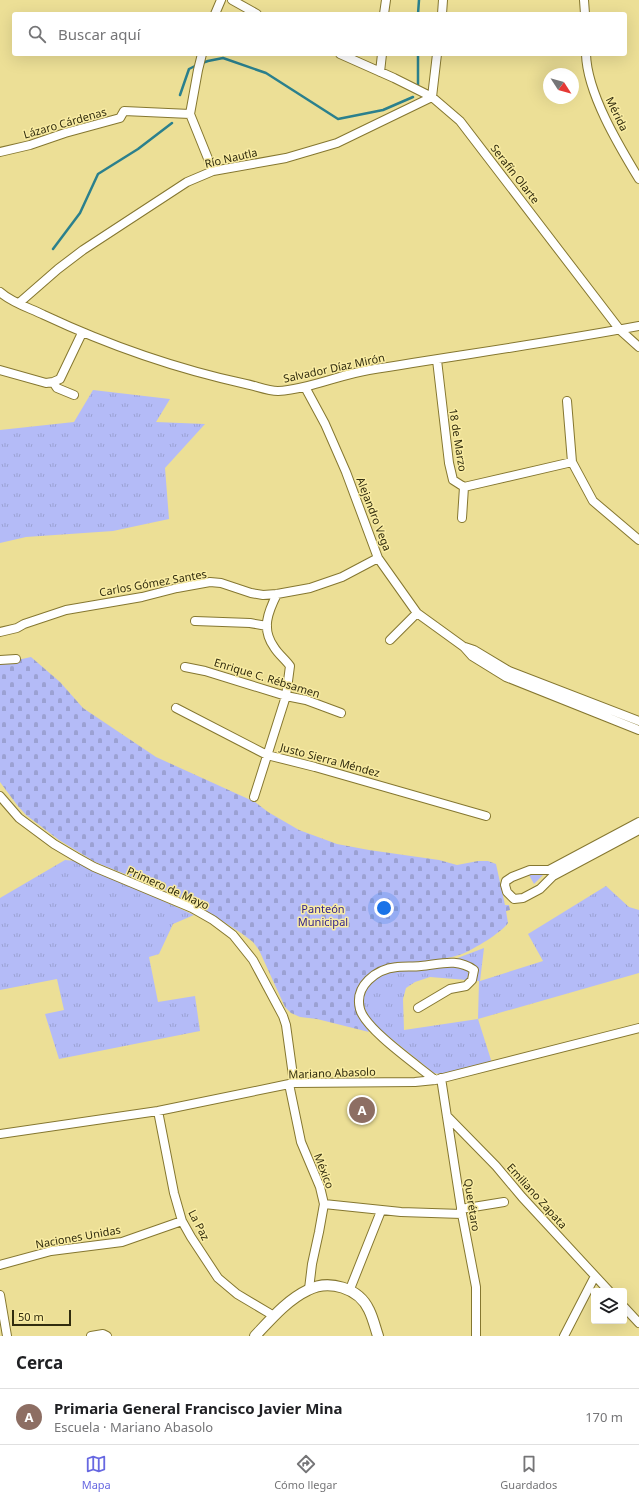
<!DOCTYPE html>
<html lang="es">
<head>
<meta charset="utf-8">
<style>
  :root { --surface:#fff; --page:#f6f6f6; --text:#202124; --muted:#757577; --line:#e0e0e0; --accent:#6768e1 }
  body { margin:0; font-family:"Noto Sans",sans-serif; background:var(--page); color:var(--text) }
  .controls { position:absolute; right:12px; bottom:12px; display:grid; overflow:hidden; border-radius:4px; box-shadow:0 4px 16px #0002 }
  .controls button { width:36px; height:36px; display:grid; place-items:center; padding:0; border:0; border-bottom:1px solid var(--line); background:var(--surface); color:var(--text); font:20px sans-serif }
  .compass { position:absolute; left:543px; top:68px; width:36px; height:36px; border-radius:50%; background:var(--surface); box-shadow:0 4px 16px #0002; rotate:126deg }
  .scale { position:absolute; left:12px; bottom:10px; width:59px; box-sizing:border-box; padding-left:4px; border:2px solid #312c0e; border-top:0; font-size:11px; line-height:14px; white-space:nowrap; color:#312c0e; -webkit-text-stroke:3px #f9eca3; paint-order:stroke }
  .you { position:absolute; left:384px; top:908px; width:14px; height:14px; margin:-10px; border:3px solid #fff; border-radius:50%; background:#1a73e8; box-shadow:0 0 0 6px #1a73e833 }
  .badge { display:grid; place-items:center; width:26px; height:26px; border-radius:50%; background:var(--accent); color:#fff; font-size:13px; font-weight:700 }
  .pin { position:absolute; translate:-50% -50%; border:2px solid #fff; box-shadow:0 1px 4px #0006 }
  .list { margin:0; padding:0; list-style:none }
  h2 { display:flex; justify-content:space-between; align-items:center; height:52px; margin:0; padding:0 16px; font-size:17px }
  h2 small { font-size:13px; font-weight:400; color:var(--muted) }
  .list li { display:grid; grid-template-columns:26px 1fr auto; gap:12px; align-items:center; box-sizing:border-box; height:56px; padding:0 16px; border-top:1px solid var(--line) }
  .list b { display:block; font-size:15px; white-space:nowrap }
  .list p { margin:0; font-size:13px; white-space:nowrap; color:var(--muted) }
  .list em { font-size:13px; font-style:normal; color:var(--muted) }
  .icon { flex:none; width:22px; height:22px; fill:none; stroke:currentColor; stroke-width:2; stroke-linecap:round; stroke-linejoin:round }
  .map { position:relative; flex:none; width:639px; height:1336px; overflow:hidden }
  .search { position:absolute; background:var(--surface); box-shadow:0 4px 16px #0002; left:12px; right:12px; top:12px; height:44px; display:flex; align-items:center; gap:10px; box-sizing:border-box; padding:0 14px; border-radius:4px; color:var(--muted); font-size:15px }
  .sheet { height:108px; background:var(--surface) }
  nav { display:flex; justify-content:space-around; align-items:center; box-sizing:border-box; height:56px; border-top:1px solid var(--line); background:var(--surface); font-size:11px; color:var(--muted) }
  nav a { display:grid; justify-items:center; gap:2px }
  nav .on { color:var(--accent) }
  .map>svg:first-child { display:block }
  .grass { fill:url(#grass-tufts); fill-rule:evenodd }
  .cemetery { fill:url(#cemetery-stones) }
  .garden { fill:#b4bbf7 }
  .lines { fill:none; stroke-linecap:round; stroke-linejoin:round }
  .stream { stroke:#2b808d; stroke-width:2.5 }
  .minor-casing { stroke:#857730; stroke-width:10 }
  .tertiary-casing { stroke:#857730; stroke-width:12 }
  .minor { stroke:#fff; stroke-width:8 }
  .tertiary { stroke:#fff; stroke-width:10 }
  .labels { text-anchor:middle; stroke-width:3; stroke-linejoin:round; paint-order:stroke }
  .street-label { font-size:11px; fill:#312c0e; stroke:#f9eca3 }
  .park-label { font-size:11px; fill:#2d1d8b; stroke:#f9eca3 }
</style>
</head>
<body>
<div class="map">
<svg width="639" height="1336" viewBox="0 0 639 1336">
  <defs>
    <pattern id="grass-tufts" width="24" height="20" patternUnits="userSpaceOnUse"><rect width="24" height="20" fill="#b4bbf7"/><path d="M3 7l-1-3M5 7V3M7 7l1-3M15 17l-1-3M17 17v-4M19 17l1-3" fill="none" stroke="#9ba1d3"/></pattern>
    <pattern id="cemetery-stones" width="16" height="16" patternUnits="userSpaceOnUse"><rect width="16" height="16" fill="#b4bbf7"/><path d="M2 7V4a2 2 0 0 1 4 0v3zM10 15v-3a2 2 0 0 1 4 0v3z" fill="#9ba1d3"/></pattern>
  </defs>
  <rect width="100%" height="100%" fill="#ecdf96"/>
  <path class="grass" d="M93,390L170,399L156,422L205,424L165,468L169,519L113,531L26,537L0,543V430L74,422Z
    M65,860L76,861L194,915L173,924L159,954L149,957L158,1002L195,996L200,1031L59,1059L45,1014L64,1010L57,979L0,990V898Z
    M606,886L629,907L639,910V973L478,1019L492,1063L444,1075L434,1073L373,1024L365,1009L362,998L365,987L386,971L447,962L484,948L480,981L543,961L528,934ZM430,977L479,981L478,1019L404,1030L403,999L406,988L415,982Z"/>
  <path class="cemetery" d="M31,657L60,682L83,708L156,757L255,802L268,812L299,830L337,844L369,850L439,860L457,865L478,861H488L496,864L505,905H509L510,910L506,911L508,923C501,933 474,949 462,954C456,956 448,958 441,959C413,965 377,957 360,985C349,1005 359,1016 369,1032L317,1019L300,1017L291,1013L285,1007L259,950L253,942L241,933L213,915L167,891L95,862L59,840L26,815L17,805L0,782V661H13Z"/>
  <path class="garden" d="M546,869L547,871L534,884L529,875Z"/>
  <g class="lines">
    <path class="stream" d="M418,14L419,0
      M418,54V85
      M202,63L208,61L223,58L266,73L338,119L383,110L413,97
      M180,95L189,69L197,65
      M53,249L80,213L98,174L138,149L172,123"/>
    <g class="minor-casing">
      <path id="minor" d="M232,0L257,14
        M584,0L585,14
        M215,14L221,0
        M384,14L386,0
        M442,14L443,0
        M340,54L394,78L432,97L460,121L620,330L639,347
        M586,54C587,93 619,146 639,179
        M380,72L382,54
        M190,114L198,70L202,54
        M0,152L30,145L65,133L120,118L124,111L190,114L213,171
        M0,292C12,303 30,308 44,315C108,345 177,369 246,384C256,386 268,391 278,391C310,389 338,375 369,370C459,355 549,343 639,326
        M19,303L58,269L83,250L187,182L213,171L286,158L337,143L432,97L437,54
        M437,360L449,463L453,480L464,487L462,518
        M0,370L46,383L53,382L60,379L82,333
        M53,382L57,388L74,395
        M305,387L325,424L346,472L378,558L417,613L464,647L472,656L506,677L639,730
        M567,401L572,462L593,501L639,540
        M464,487L572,462
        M195,621L250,623L267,626
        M0,632L17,628L24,624L66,610L142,597L177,588L210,582L221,583L251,593L263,595L277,594L310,588L342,577L378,558
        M390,640L417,613
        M465,647L474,650L509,671L639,721
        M0,660L16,659
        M185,667L205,671L286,696L306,700L341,713
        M176,708L267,755L315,767L486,816
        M0,796L19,818L54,844L76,857L94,867L192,908L213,920L233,935L253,960L283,1016L286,1025L294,1083
        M254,797L286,696L290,666C285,659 278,654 274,647C261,629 268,612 277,594
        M639,822L549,870H530L512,877L506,881L505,885L507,892L514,899L523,898L540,889L553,876L639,830
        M418,1008L450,989L466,986L472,980L474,970C457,958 441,964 421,966C413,967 405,966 397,967C376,969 354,986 360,1009C365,1029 417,1065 435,1080
        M441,1078L462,1214L476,1287V1336
        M289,1084L301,1142L320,1187L324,1204L319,1232L312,1264L309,1289
        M158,1111L174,1193L182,1221L191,1237L218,1278L237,1294L274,1316
        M447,1116L496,1166L522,1197L609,1291
        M0,1134L158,1111L294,1083L415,1082L435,1080L639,1028
        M324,1204L401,1212L462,1214
        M461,1209L504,1202
        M0,1265L51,1251L122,1242L182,1221
        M350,1289L381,1211
        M0,1295L7,1336
        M624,1307L639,1323
        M91,1336L103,1334L107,1336
        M564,1336L595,1276"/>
    </g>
    <g class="tertiary-casing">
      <path id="tertiary" d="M255,1336C271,1319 287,1300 308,1290C329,1279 359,1288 369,1310C373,1318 375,1327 378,1336"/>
    </g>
    <use href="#minor" class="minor"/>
    <use href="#tertiary" class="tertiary"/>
  </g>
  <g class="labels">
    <g class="street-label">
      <text transform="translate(617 114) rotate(64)" y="4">Mérida</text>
      <text transform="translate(65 123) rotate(-16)" y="4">Lázaro Cárdenas</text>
      <text transform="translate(231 158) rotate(-13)" y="4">Río Nautla</text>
      <text transform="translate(515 174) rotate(52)" y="4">Serafín Olarte</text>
      <text transform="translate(334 368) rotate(-12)" y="4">Salvador Díaz Mirón</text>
      <text transform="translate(458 440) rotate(81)" y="4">18 de Marzo</text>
      <text transform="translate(374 514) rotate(69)" y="4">Alejandro Vega</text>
      <text transform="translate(153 583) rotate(-10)" y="4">Carlos Gómez Santes</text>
      <text transform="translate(267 678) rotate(17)" y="4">Enrique C. Rébsamen</text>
      <text transform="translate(330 760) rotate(15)" y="4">Justo Sierra Méndez</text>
      <text transform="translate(168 888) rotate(24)" y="4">Primero de Mayo</text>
      <text transform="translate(332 1073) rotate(-2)" y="4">Mariano Abasolo</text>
      <text transform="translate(324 1171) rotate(69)" y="4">México</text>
      <text transform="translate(537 1196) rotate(48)" y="4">Emiliano Zapata</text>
      <text transform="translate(472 1205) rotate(81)" y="4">Querétaro</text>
      <text transform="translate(199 1225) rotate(63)" y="4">La Paz</text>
      <text transform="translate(78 1237) rotate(-10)" y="4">Naciones Unidas</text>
    </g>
    <g class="park-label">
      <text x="323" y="913">Panteón<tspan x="323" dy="13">Municipal</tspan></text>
    </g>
  </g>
</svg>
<div class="controls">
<button><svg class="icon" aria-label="layers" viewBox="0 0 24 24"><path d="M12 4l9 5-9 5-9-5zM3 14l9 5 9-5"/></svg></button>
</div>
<svg class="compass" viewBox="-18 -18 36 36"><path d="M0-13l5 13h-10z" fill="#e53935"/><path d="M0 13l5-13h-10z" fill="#757577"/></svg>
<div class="scale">50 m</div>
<div class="you"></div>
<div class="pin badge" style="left:362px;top:1110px;background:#8d6e63">A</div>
<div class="search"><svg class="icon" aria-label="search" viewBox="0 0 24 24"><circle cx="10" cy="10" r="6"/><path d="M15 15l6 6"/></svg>Buscar aquí</div>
</div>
<section class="sheet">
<h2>Cerca<small></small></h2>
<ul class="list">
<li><span class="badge" style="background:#8d6e63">A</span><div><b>Primaria General Francisco Javier Mina</b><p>Escuela · Mariano Abasolo</p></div><em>170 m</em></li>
</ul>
</section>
<nav>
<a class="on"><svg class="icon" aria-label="map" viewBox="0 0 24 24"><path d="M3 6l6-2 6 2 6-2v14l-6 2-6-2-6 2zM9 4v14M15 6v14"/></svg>Mapa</a>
<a><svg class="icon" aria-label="directions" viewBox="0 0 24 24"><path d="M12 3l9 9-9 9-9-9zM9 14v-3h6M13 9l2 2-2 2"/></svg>Cómo llegar</a>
<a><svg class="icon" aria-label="saved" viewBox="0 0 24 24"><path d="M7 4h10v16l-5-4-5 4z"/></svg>Guardados</a>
</nav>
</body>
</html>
